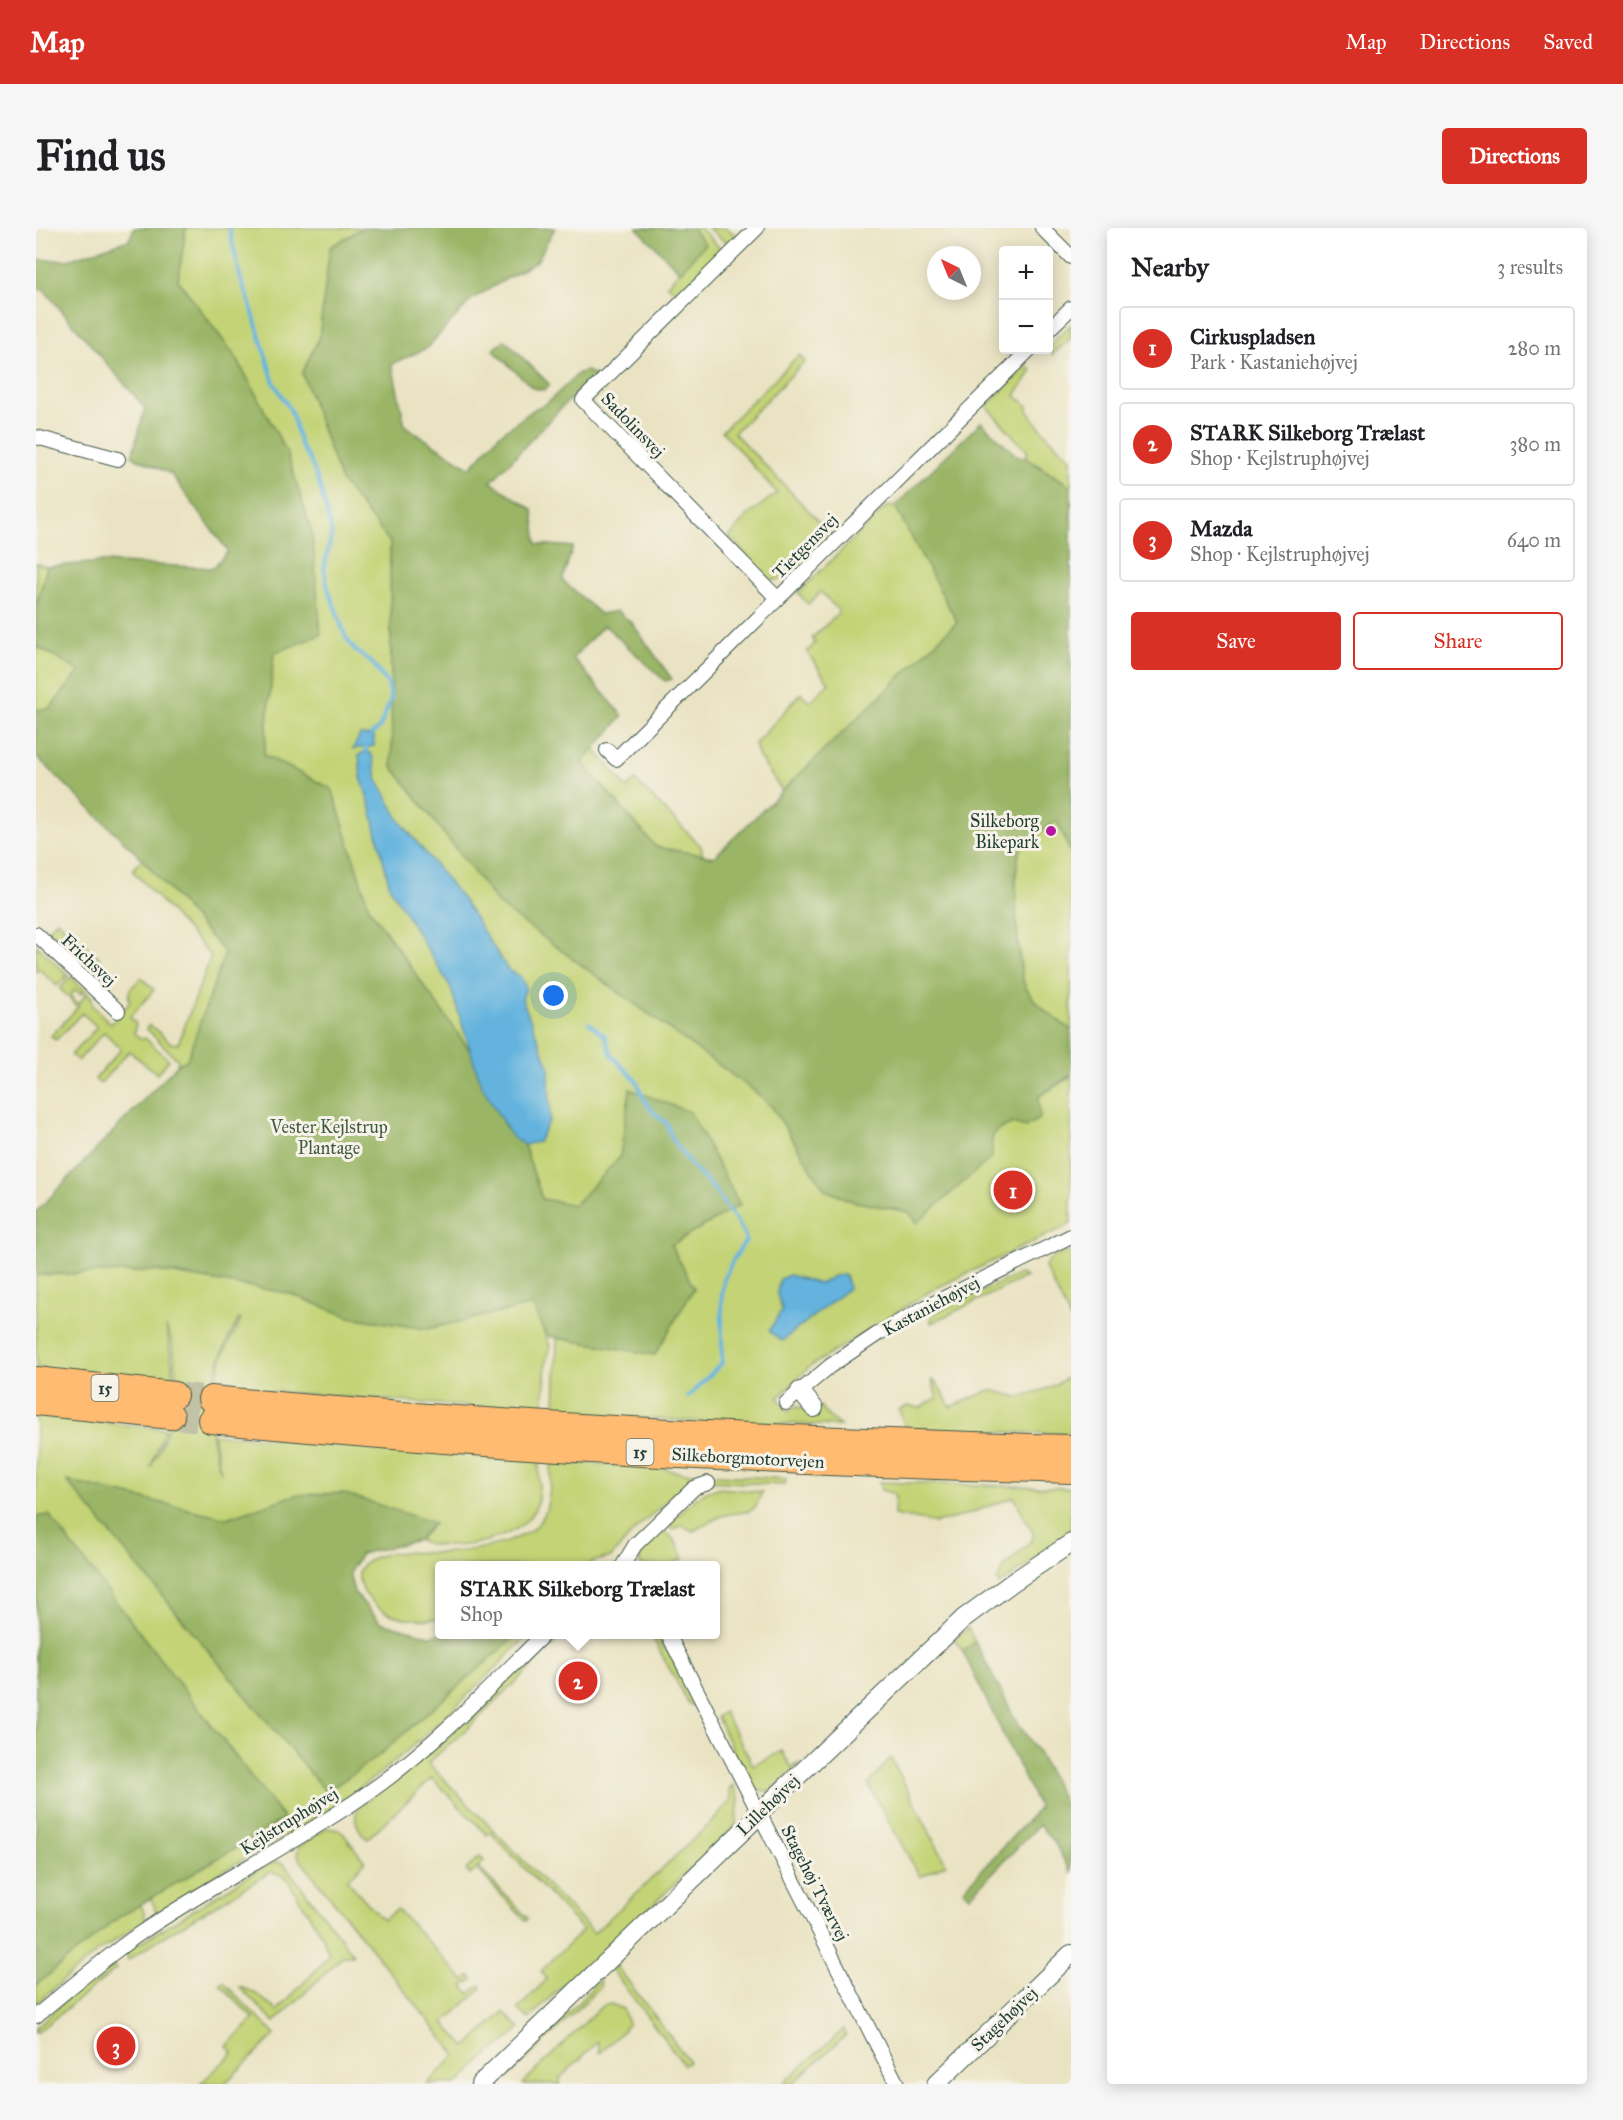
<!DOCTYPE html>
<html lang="en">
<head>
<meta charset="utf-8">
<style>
  :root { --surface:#fff; --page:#f6f6f6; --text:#202124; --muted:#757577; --line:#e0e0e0; --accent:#d93025 }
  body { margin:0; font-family:"IM FELL Great Primer",serif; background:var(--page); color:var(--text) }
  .controls { position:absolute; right:18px; top:18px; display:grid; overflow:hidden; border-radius:6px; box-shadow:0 3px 15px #0003 }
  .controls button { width:54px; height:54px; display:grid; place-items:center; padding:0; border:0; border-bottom:2px solid var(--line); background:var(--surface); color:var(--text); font:30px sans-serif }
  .compass { position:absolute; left:891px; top:18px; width:54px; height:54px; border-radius:50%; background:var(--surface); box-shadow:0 3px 15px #0003; rotate:317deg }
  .you { position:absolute; left:518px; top:768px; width:21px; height:21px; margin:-15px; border:4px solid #fff; border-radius:50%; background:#1a73e8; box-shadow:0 0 0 9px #1a73e833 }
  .badge { display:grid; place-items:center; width:39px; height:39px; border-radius:50%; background:var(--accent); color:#fff; font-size:20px; font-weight:700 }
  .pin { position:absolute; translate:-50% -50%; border:3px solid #fff; box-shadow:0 2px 6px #0006 }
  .popup { position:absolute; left:399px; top:1333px; width:285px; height:78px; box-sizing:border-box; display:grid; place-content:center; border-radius:6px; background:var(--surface); filter:drop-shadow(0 2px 4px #0005); font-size:20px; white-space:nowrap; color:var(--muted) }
  .popup b { font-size:22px; color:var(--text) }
  .popup::after { content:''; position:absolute; left:50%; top:100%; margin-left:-12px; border:12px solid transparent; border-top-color:var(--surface) }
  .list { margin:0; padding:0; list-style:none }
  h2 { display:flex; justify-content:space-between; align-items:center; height:78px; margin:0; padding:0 24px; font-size:26px }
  h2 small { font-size:20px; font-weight:400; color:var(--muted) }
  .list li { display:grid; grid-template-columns:39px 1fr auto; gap:18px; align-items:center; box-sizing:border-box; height:84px; margin:0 12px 12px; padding:0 12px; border:2px solid var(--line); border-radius:6px }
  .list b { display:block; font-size:22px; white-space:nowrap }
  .list p { margin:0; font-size:20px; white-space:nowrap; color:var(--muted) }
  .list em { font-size:20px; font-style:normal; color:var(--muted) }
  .actions { display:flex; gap:12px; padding:18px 24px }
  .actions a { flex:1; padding:14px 0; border:2px solid var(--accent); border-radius:6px; text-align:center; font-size:21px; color:var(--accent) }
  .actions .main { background:var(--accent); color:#fff }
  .map { position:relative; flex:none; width:1035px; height:1856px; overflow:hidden; border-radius:6px }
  header { display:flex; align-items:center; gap:36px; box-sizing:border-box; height:84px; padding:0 30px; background:var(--accent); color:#fff }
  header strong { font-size:28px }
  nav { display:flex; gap:33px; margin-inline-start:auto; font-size:21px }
  .intro { display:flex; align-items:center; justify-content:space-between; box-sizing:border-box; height:144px; padding:0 36px }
  h1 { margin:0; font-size:42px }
  .button { padding:15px 27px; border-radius:6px; background:var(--accent); color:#fff; font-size:21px; font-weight:700 }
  main { display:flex; gap:36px; padding:0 36px }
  aside { flex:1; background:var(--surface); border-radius:6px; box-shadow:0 3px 15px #0003 }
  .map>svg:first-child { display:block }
  .green { fill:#c3d375; stroke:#718854; stroke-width:1.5 }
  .forest { fill:#9ab566; stroke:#5c794d; stroke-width:1.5 }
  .water { fill:#63b3de; stroke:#417889; stroke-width:1.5 }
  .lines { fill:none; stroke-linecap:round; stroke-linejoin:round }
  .stream { stroke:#63b3de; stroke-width:4 }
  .motorway-tunnel { stroke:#c1c2a6; stroke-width:26; stroke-dasharray:26 13; stroke-linecap:butt }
  .minor-casing { stroke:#3d5649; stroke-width:16 }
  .tertiary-casing { stroke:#3d5649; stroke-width:20 }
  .motorway-casing { stroke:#3d5649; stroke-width:28 }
  .minor { stroke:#fff; stroke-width:14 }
  .tertiary { stroke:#fff; stroke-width:18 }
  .motorway { stroke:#ffbb71; stroke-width:26 }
  .poi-dot { fill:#b5179e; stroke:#f7f3e8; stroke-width:2 }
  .labels { text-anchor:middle; stroke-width:6; stroke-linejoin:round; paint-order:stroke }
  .shield { fill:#f7f3e8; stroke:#60746a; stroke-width:1.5 }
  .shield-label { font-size:16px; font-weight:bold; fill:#1f3d34 }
  .street-label { font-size:18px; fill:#1f3d34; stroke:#f7f3e8 }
  .poi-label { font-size:18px; fill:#1f3d34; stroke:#f7f3e8; text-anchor:end }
  .park-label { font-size:18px; fill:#405b41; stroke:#f7f3e8 }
</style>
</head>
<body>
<header>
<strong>Map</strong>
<nav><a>Map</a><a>Directions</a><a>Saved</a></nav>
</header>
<div class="intro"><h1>Find us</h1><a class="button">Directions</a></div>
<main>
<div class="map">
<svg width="1035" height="1856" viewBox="0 0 1035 1856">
  <rect width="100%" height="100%" fill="#f7f3e8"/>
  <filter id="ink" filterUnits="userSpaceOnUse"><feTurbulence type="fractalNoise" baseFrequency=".0167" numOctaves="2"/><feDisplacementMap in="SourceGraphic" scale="12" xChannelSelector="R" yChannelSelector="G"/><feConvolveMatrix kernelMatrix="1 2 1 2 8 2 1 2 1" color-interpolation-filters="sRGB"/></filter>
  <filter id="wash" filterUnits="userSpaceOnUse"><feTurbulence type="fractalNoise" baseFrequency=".008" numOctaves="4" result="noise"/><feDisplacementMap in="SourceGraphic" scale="24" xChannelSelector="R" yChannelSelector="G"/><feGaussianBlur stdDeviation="1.35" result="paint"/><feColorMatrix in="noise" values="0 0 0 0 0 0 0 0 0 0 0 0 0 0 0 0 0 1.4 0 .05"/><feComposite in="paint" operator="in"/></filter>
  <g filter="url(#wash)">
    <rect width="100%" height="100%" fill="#eae3c3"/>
    <path class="green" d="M150,0H327L294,20L283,110L266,145L305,253L354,314L356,538L463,677L717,862L736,879L789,962L816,973L873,984L954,911L960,902L977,895L1002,869L1034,849L1035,846V996L896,1062L773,1139L742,1170L753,1184L760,1178L776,1185L784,1178L792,1188L804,1198L672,1193L671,1194L519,1185L521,1110L619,1127L635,1017L704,977L594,862L584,929L538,977L506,971L488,917L437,827L333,680L296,561L228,527L238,425L276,305L251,225L201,131L142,52Z
      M656,0H664L687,23V28L645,68L631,57L669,16Z
      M672,0H691L700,8L708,1L710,5L695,15L688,13Z
      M1035,97V110L1016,127L1015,115Z
      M763,127L769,133L698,205L796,307L753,351L735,352L693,309L711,288L741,265L686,203Z
      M992,138L996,143L979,167L992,178V183C1004,201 1018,216 1035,230V258L988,229L992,224L950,178Z
      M859,278L921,394L746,563L723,529L719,516L765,465L774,474L793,455L771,424L779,415L776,410L802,386V382L785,364L772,376L762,365L850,279Z
      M0,335L11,339L0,380Z
      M0,418L44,443L14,480L0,482Z
      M558,521L591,560L599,552L665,618L667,628L620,619L546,534Z
      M1021,592L1035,626V802C1018,790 999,777 989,758C982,742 975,635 985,621C990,614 1013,598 1021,592Z
      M106,631L189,725L151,832L141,837L142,832L110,800L114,797L135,815L142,816L175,728L96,642Z
      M21,692L63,730L64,733L55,741L29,717L35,711L30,705L23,712L12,702Z
      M0,717L32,747L21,758L3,741L0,744Z
      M34,749L49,762L45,766L39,762L34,768L43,776L51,764L56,770L57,778L75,796L94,774C89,763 98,757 106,750L118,762L94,789L100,796L98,805L105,811L109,810L133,832L121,846L93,823L64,856L59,851L85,821L68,804L42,833L35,827L61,799L46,785L20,812L15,808L42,779L24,761Z
      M1035,1024V1093L1009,1039C1012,1029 1025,1024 1035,1024Z
      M120,1043L252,1065L314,1089L391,1101L496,1077L514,1118L510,1133L507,1184L179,1159L186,1129L205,1091H203C174,1141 165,1189 185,1245L177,1206L503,1232C502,1246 505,1266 500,1279C487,1310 431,1321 400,1317C394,1317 388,1314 382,1312L398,1296L260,1267L191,1290L32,1254L290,1564L341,1529L481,1407H492C436,1464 378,1522 312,1569C271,1598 225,1620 182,1646C161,1658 141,1673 121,1686L115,1670L247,1591L13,1288L0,1289V1188L129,1201L114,1240C138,1198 149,1145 130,1098L136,1134L137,1154L0,1140V1047Z
      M984,1046L990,1049L895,1095V1089L900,1084Z
      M1035,1148V1206L870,1201L863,1182L872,1178L884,1180L901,1170L896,1152L900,1154L915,1179L954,1162L983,1169L1010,1161Z
      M516,1233L631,1240L632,1242L647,1245L750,1251L748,1257L672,1253L651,1256L603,1298L575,1329L556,1334L552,1337L404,1338V1391C385,1392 363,1392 346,1382C328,1370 309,1342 337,1330C357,1321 379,1325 400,1325C429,1324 495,1317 508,1287C515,1271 514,1250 516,1233Z
      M843,1254L1035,1260V1305L963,1357L961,1353L969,1338L993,1315L998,1307L978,1269L926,1288L900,1295L858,1287L859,1266L845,1262Z
      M683,1260L726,1264C717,1291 712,1281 689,1287C678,1290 667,1298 657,1303L645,1297L637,1302L633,1296C650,1280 660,1265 683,1260Z
      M626,1302C640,1312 642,1315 647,1331L634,1337H604V1325Z
      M932,1400L939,1414L927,1424L919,1411Z
      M520,1407H528L433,1499L392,1535L558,1705L682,1588L695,1572L693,1561L697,1557L703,1570L700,1597L573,1719L574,1721L551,1743C535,1744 506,1779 493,1791L482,1781L511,1751L505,1743L547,1702L454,1604L451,1607L396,1550L331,1611C322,1602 314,1588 325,1577L403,1517Z
      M615,1407H621L628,1421L633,1424L660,1478L653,1476Z
      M688,1484L717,1537L746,1523L755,1539L765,1535L735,1563C730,1563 726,1564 721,1561C708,1551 689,1505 681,1489Z
      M855,1530L910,1636L884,1649L832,1556Z
      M291,1600L303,1602L307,1605L329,1634L311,1652L347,1692L361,1681L428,1752L434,1747L437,1751L427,1758L433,1766L444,1757L446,1760L408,1795L430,1819L468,1784L484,1800L472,1812L455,1824L422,1856H391L420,1827L263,1630L261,1625L263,1618Z
      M444,1628L448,1633L442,1639L492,1690L490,1693L441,1641L434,1647L430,1642Z
      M239,1634L248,1636L317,1726L316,1728H307L239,1794L204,1760C217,1760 231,1775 241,1783L293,1728L287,1709L249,1648L235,1644L125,1710L92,1732L90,1729L91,1723L230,1637Z
      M105,1676L110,1692L60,1725L0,1775V1757L83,1689Z
      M579,1736L653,1833L648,1837L576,1742Z
      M75,1737L80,1741L0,1805V1799L48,1756Z
      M563,1752L565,1758L469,1852L466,1849L543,1774Z
      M187,1754L239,1807L188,1856H164L197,1825L191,1818L218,1791L184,1757Z
      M575,1776L587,1781L592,1796L586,1804L564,1825L562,1814L524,1850V1856H486L566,1778Z
      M808,1801L810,1807L756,1856H746Z"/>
    <path class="forest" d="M98,0H150L142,52L201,131L251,225L276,305L285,407L238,425L228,527L296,561L333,680L437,827L445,856L475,908L488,917L506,971L538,977L584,929L594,861L654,884L704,977L635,1017L658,1060L619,1127L511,1108L496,1077L391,1101L314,1089L252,1065L120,1043L0,1047V984L141,837L151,832L189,725L106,631L0,528V482L14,480L44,443L0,418V380L11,339L66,334L177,340L192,323L135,246L96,228L109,180L8,62L0,61V32H32L93,12Z
      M327,0H519L501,33L436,71L391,120L356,136L369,198L434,240L463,207L500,180L510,176L543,145L551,143L560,148L527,178L455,254L497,282L501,316L537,319L526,352L564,386L581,383L596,395L636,451L629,453L568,397L537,430L587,488L546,535L620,619L678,629L921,394L859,278L945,194L982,229H988L1035,258V626L1021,593C1014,598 989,614 985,621C975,636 981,742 989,758C999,777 1018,790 1035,802V846L1034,848L1002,869L1004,890L989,899L977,895C956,903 954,906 956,929L881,995L873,984L816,973L789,962L736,879L717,862L463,677L356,538L354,314L305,253L266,145L283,110L294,19Z
      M601,0H656L669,16L644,44Z
      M469,112L514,157L508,162L497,160L457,122Z
      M31,1253L191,1290L260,1267L307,1265L398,1295L382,1312L325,1326L313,1345L318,1364L344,1394L394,1408L404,1406L481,1407L341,1529L290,1564Z
      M13,1287L248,1591L83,1689L0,1757V1289Z
      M939,1414L981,1494L1002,1524L1035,1588V1645L1018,1614L1003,1597L934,1668L927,1662L1003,1580L927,1424Z"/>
    <path class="water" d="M324,507L338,508V518L317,521Z
      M330,523L336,527L342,553L364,593L428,673L472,742L485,749L490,760L486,771L513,838L514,891L502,914L488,917L475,908L445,856L414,758L354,660L334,577L325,549L323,527Z
      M753,1047L784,1056L797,1048L809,1047L813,1060L746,1113L733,1103L746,1082L741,1065L744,1051Z"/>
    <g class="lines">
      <path class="stream" d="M193,0L205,52L213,72L238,155L255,183L265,218L274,232L283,255L296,305L288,341L292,360L310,410L319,422L337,436L352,456L355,471L344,499L335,507
        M330,519V523
        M553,795L569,808L576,828L600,852L608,871L616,883L631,896L635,909L655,937L681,965L708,1005L710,1012L697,1032L688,1051L686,1064V1135L652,1169"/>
    </g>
  </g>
  <g filter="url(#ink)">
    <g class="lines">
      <path class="motorway-tunnel" d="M138,1167L175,1171
        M135,1188L175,1192"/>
      <g class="minor-casing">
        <path id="minor" d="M721,0L547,172L742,371
          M1006,0L1035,29
          M1012,102L1035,80
          M0,209L82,231
          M571,522L580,531L993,122
          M0,706L82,783
          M750,1175L794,1138L843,1105L890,1079L1035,1008
          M587,1337L599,1317L658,1260L672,1255
          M632,1406L861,1856
          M0,1788C34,1760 67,1731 103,1706C182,1652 269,1611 347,1554C405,1511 456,1457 508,1406"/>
      </g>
      <g class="tertiary-casing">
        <path id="tertiary" d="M764,1163L778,1180
          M444,1856L719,1591L727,1581L928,1390L977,1354L1035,1315
          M900,1856L1035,1726"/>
      </g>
      <g class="motorway-casing">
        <path id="motorway" d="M0,1152L138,1167
          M175,1171C461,1198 748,1212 1035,1220
          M0,1174L135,1188
          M175,1192C460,1220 748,1235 1035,1242"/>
      </g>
      <use href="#minor" class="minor"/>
      <use href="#tertiary" class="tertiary"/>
      <use href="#motorway" class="motorway"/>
    </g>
  </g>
  <circle class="poi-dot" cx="1015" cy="603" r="6"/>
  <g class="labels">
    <g class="shield">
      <rect x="55.5" y="1147" width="27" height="26" rx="4.5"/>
      <rect x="590.5" y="1211" width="27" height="26" rx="4.5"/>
    </g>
    <g class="shield-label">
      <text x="69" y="1166">15</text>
      <text x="604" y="1230">15</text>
    </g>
    <g class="street-label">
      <text transform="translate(597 197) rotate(46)" y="6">Sadolinsvej</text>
      <text transform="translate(769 318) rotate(-45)" y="6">Tietgensvej</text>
      <text transform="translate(53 732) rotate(43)" y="6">Frichsvej</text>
      <text transform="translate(895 1078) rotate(-28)" y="6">Kastaniehøjvej</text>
      <text transform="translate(712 1230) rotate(3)" y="6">Silkeborgmotorvejen</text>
      <text transform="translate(732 1577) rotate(-44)" y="6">Lillehøjvej</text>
      <text transform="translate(253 1593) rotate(-32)" y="6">Kejlstruphøjvej</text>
      <text transform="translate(779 1655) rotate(63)" y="6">Stagehøj Tværvej</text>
      <text transform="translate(968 1791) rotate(-44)" y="6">Stagehøjvej</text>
    </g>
    <g class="poi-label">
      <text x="1003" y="599">Silkeborg<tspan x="1003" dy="21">Bikepark</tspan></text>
    </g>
    <g class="park-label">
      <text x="293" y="905">Vester Kejlstrup<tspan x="293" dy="21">Plantage</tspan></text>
    </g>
  </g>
</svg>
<div class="controls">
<button>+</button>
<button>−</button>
</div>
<svg class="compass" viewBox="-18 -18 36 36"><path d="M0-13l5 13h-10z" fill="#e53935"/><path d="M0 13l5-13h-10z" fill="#757577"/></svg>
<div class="you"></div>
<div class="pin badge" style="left:977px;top:962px">1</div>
<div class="pin badge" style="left:542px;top:1453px">2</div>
<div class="popup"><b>STARK Silkeborg Trælast</b>Shop</div>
<div class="pin badge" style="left:80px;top:1818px">3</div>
</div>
<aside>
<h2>Nearby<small>3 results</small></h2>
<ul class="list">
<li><span class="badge">1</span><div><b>Cirkuspladsen</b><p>Park · Kastaniehøjvej</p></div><em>280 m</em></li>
<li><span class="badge">2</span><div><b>STARK Silkeborg Trælast</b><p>Shop · Kejlstruphøjvej</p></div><em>380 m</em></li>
<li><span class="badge">3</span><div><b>Mazda</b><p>Shop · Kejlstruphøjvej</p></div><em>640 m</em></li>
</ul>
<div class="actions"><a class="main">Save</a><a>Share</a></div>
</aside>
</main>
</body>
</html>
